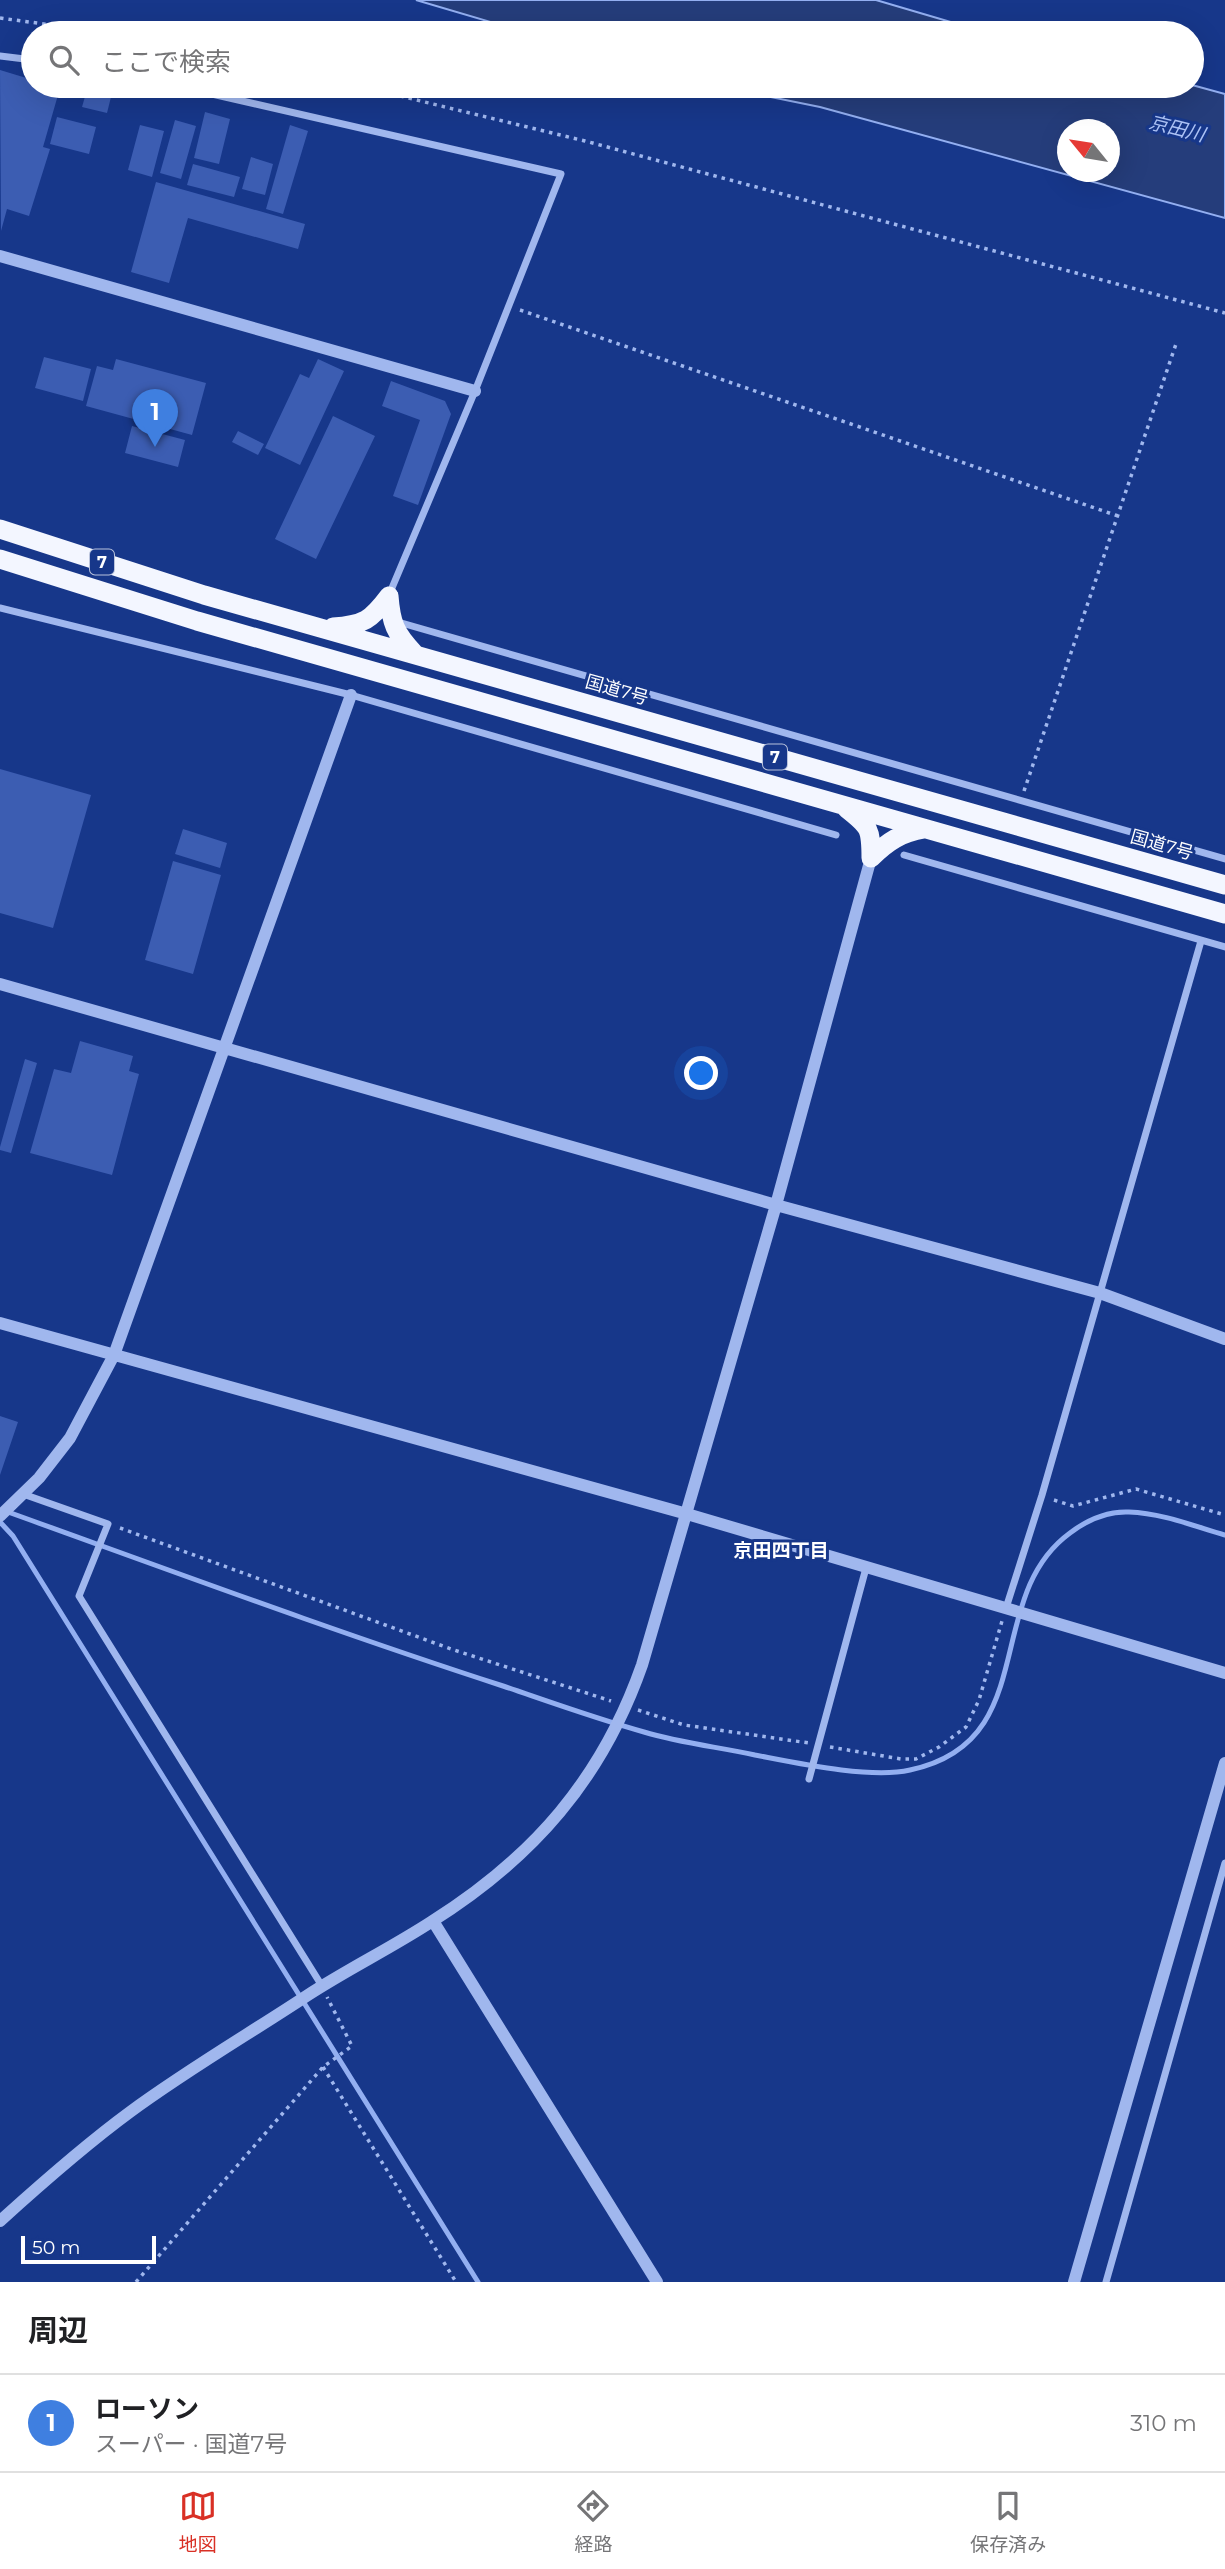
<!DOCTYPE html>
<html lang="ja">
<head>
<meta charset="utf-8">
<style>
  :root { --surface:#fff; --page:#f6f6f6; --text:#202124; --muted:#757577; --line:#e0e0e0; --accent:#d93025 }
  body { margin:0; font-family:Montserrat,"Noto Sans JP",sans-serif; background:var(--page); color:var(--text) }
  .compass { position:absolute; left:1057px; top:119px; width:63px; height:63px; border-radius:50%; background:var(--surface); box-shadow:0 7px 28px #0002; rotate:300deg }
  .scale { position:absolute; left:21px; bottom:18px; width:135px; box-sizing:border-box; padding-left:7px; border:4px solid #fff; border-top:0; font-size:19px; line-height:24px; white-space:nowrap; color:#fff; -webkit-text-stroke:5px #17378a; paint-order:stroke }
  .you { position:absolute; left:702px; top:1074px; width:24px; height:24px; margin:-18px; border:5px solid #fff; border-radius:50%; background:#1a73e8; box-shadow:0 0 0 10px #1a73e833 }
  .badge { display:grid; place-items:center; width:46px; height:46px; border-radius:50%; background:var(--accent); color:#fff; font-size:23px; font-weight:700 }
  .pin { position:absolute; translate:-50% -58px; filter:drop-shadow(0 2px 4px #0008) }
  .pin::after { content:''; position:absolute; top:37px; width:24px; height:21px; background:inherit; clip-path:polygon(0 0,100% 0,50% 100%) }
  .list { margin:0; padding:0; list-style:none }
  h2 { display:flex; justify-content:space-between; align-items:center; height:91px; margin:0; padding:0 28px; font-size:30px }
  h2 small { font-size:23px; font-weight:400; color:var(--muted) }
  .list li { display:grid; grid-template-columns:46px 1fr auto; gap:21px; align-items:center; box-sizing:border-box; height:98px; padding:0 28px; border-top:2px solid var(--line) }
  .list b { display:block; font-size:26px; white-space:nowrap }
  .list p { margin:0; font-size:23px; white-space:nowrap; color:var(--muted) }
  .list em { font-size:23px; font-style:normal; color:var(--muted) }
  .icon { flex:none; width:38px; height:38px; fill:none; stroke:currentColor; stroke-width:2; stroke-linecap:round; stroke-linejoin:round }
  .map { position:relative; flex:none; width:1225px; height:2282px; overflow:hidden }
  .search { position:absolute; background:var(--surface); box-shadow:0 7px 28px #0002; left:21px; right:21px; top:21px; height:77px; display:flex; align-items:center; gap:18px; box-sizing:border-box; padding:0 24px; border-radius:38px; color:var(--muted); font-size:26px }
  .sheet { height:189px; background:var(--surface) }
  nav { display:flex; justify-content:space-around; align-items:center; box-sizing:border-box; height:98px; border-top:2px solid var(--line); background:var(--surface); font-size:19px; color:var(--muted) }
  nav a { display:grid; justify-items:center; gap:4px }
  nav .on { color:var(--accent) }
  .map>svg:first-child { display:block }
  .water { fill:#253d7b; stroke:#93aff1; stroke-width:2; fill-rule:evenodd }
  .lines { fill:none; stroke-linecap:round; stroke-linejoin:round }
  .stream { stroke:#93aff1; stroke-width:5 }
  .building { fill:#3c5db2 }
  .path { stroke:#a0b7ee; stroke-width:3.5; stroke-dasharray:3.5 5; stroke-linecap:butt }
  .minor { stroke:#a0b7ee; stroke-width:7 }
  .tertiary { stroke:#a0b7ee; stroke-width:12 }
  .trunk { stroke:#f3f6ff; stroke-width:19 }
  .labels { text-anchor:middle; stroke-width:6; stroke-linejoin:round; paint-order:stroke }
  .shield { fill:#17378a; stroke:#b9c3dc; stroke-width:2 }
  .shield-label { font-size:16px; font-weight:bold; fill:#fff }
  .street-label { font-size:18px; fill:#fff; stroke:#17378a }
  .water-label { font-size:19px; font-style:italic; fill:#acc2f5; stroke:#17378a }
  .neighbourhood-label { font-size:19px; font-weight:bold; fill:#fff; stroke:#17378a }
</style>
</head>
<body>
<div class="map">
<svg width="1225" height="2282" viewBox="0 0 1225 2282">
  <rect width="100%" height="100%" fill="#17378a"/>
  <path class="water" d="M416,0H876L988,33H528Z
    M1192,85L1225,94V218L820,107L716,86ZM1068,130H1110V172H1068Z"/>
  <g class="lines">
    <path class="stream" d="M8,1512C172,1571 336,1632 503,1686C550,1702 597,1719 644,1732C680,1743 719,1747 755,1755C797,1763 870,1779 910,1770C1043,1742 981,1598 1070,1533C1087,1520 1107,1511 1129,1512C1161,1513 1194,1526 1225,1535
      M0,1522L13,1536L478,2282"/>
  </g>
  <path class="building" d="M0,70L33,80V86L60,88L43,147L50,149L29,216L7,209L1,231Z
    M88,86L113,89L107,113L82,107Z
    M205,112L230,119L219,164L194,158Z
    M57,117L96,127L89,154L50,144Z
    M175,120L196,126L181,179L160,173Z
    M140,125L164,131L152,177L128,170Z
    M290,125L308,131L283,214L266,209Z
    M251,157L273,164L265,195L242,189Z
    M193,164L240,177L234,197L187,185Z
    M156,182L305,224L298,249L188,218L169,283L131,272Z
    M44,357L91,369L83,401L35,388Z
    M116,359L206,383L192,435L86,406L97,366L113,370Z
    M318,359L344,371L300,465L265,448L300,374L309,378Z
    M391,381L445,401L451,414L418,505L393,496L420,420L382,406Z
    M333,416L375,436L316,559L275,539Z
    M132,426L185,440L178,467L125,453Z
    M238,431L264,444L258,455L232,442Z
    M0,769L91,795L53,928L0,913Z
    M183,829L227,843L220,868L175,854Z
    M173,861L221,875L193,974L145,960Z
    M80,1041L133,1056L129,1071L139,1074L112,1175L30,1153L54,1069L71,1073Z
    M25,1059L37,1063L11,1153L0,1150V1147Z
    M0,1416L18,1422L0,1475Z"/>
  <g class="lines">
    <path class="path" d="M0,18L110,33
      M359,86L585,141L1225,313
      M520,310L1118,516
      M1024,791L1177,341
      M1054,1500L1073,1506L1136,1489L1225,1515
      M120,1528L451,1649L611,1701
      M638,1710L684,1725L809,1743
      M830,1747L901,1759H916L939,1747L966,1727L979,1700L1002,1621
      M323,2067L456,2282
      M136,2282L323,2067L352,2046L327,1997"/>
    <path class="minor" d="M0,56L33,60
      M177,86L561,174L475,391L389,595
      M0,608L351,695L836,835
      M398,622L1225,859
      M904,855L1225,947
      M23,1494L108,1524L79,1596L322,1986
      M1006,1608L1042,1495L1201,941
      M809,1779L866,1568
      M1106,2282L1225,1863"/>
    <path class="tertiary" d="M0,256L475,391
      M0,984L776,1205L1100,1293L1225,1339
      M0,1323L687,1514L1225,1673
      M0,1516L39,1478L70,1438L114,1355L351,695
      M433,1921L657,2282
      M0,2221C42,2183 85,2145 130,2112C187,2070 249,2034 308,1995C348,1969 391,1948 431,1922C533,1858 602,1779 642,1665L776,1205L871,858
      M1074,2282L1225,1763"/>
    <path class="trunk" d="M0,529L204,595L1225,885
      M0,559L197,621L1225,914
      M389,596C391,623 395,633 414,653
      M333,627C364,625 371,620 389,596
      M847,809C870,827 871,829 871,858
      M871,858C888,841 901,833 924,829"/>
  </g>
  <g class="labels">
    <g class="shield">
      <rect x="90" y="549.5" width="24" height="25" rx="5"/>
      <rect x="763" y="744.5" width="24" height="25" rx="5"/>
    </g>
    <g class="shield-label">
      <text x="102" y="568">7</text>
      <text x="775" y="763">7</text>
    </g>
    <g class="street-label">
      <text transform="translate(617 690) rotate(16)" y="6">国道7号</text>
      <text transform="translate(1162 845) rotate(16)" y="6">国道7号</text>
    </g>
    <g class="water-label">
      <text transform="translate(1177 128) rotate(14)" y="7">京田川</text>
    </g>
    <g class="neighbourhood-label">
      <text x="781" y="1557">京田四丁目</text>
    </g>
  </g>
</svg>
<svg class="compass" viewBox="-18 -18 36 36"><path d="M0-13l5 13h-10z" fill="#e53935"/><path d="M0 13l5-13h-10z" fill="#757577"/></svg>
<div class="scale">50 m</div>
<div class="you"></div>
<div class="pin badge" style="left:155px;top:447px;background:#3f7fe0">1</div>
<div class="search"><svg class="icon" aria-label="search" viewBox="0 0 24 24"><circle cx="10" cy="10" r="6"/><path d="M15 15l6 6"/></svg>ここで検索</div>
</div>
<section class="sheet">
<h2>周辺<small></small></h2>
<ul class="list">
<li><span class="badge" style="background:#3f7fe0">1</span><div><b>ローソン</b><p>スーパー · 国道7号</p></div><em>310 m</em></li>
</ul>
</section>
<nav>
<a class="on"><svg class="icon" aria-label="map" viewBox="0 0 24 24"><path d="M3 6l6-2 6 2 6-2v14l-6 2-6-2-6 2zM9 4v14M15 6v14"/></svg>地図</a>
<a><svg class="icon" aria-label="directions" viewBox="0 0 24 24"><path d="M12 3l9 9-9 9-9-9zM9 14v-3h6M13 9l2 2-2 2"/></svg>経路</a>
<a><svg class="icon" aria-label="saved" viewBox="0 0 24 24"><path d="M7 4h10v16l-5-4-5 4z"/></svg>保存済み</a>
</nav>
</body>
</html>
